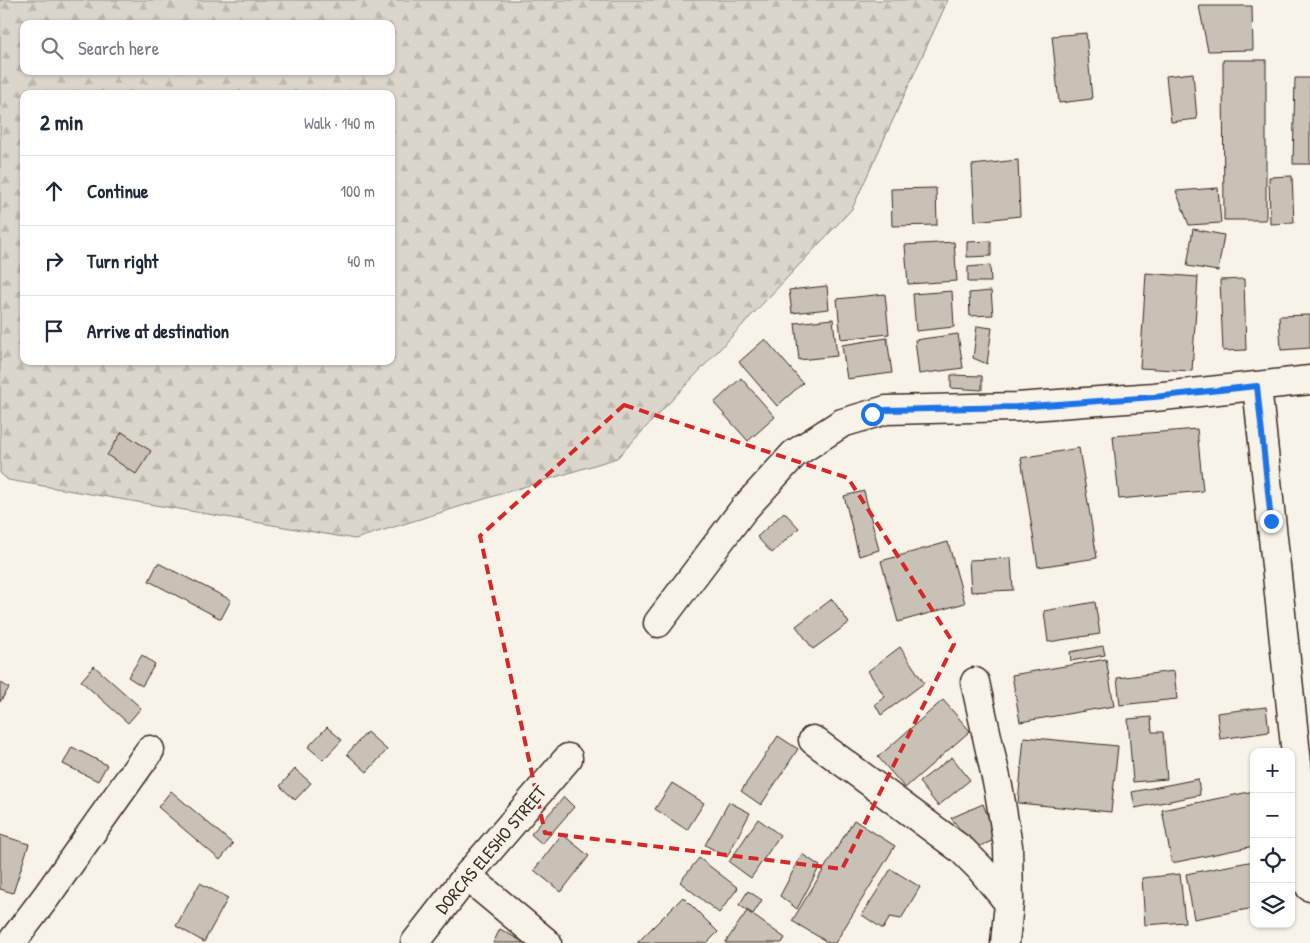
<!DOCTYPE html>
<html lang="en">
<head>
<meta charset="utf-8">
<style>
  :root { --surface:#fff; --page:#f6f6f7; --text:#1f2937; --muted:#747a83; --line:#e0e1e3 }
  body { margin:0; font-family:"Patrick Hand",sans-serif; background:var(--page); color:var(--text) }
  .controls { position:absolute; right:15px; bottom:15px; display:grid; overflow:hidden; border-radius:10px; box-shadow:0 1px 4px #0004 }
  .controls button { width:45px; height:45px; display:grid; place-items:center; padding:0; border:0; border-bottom:1px solid var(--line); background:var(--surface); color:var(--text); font:25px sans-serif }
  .stop { position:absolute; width:15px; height:15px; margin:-11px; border:4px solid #1a73e8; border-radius:50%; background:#fff }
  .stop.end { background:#1a73e8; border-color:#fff; box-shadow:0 1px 5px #0008 }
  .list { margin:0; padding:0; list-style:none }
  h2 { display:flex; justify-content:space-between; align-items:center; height:65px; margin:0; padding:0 20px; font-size:21px }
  h2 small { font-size:16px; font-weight:400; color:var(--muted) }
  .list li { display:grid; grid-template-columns:32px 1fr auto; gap:15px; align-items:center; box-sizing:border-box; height:70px; padding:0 20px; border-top:1px solid var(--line) }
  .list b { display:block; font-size:19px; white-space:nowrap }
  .list em { font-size:16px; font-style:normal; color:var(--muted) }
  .icon { flex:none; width:28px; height:28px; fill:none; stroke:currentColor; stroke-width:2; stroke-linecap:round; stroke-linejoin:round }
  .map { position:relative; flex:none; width:1310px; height:943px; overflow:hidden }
  .search { position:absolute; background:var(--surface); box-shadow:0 1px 4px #0004; left:20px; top:20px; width:375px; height:55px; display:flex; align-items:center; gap:12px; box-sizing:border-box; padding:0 18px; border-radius:10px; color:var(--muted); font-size:19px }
  .panel { position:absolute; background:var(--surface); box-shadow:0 1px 4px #0004; left:20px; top:90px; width:375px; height:275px; border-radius:10px }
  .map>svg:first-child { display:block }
  .forest { fill:url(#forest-firs); stroke:#8b8074; fill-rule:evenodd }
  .building { fill:#c8c1b6; stroke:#3b2a1e }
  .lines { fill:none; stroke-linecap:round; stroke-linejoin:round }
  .minor-casing { stroke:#3b2a1e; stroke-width:31 }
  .minor { stroke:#f7f3e8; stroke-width:28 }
  .route { stroke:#1a73e8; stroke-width:6 }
  .marked { fill:none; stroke:#d62828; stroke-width:4; stroke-dasharray:10 6; stroke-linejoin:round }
  .labels { text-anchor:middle; stroke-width:5; stroke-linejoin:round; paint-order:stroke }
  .street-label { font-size:18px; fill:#3b2a1e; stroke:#f7f3e8 }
</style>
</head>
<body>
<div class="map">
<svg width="1310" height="943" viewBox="0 0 1310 943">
  <defs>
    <pattern id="forest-firs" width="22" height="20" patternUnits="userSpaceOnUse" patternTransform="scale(1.25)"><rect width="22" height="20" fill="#dbd6cb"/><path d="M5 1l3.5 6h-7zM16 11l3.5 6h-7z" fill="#bdb8ae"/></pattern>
  </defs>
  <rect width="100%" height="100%" fill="#f7f3e8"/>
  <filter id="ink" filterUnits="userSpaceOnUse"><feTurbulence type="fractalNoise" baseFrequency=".02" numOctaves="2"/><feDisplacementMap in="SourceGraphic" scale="10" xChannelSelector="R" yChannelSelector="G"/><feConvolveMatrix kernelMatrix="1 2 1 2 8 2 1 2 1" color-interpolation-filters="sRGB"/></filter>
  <g filter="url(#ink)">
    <path class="forest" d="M0,0H948L852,209L617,458L355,539L8,480L0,473ZM24,24H391V71H24ZM24,94H391V361H24Z"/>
    <path class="building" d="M1199,6H1252L1253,50L1208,51Z
      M1086,33L1092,99L1059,103L1052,36Z
      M1223,60H1266V220H1224Z
      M1193,73L1197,119L1171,122L1166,76Z
      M1295,78H1310V164H1293Z
      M1018,160L1020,216L975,221L972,165Z
      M1292,176L1294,223L1270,224L1269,177Z
      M936,188L937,225L892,226L891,189Z
      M1218,188L1221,223L1189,225L1176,191Z
      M1193,229L1224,235L1218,271L1187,266Z
      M991,241V256L967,257V242Z
      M954,242L957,281L908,284L905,245Z
      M990,265L991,282H968V267Z
      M1146,273L1198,277L1192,371L1140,368Z
      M1244,279L1246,350L1223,351L1220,280Z
      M827,286L829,309L792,313L789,290Z
      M952,291L954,327L916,331L913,294Z
      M991,291L993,315L970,316L969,293Z
      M885,294L889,334L841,339L837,299Z
      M1310,315V348L1281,350L1279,316Z
      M833,319L837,356L799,360L795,323Z
      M977,326L992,328L987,364L973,358Z
      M958,334L963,368L919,374L915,340Z
      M887,338L892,373L847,379L842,345Z
      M765,339L803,383L777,406L739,362Z
      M951,375L982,376V390L951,388Z
      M741,378L775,417L748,441L714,403Z
      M1197,429L1203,491L1119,499L1113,436Z
      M122,432L151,451L136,474L107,455Z
      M1079,448L1097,558L1038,567L1021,458Z
      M864,491L879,550L859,556L844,496Z
      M784,512L799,528L772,553L757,537Z
      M948,542L965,603L898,622L881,561Z
      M1011,558L1013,590L971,592L969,560Z
      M158,563L231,600L221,619L149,581Z
      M832,599L849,623L813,649L796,626Z
      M1095,602L1100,634L1048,642L1044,611Z
      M1103,646L1105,655L1071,661L1070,652Z
      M900,647L924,683L881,715L875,704L885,697L868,671Z
      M142,655L155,664L142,686L128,677Z
      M1106,659L1114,706L1020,722L1012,675Z
      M94,666L141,708L128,723L81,681Z
      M1174,671L1177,699L1120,705L1117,678Z
      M0,682L9,688L0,702Z
      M943,700L970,731L905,788L878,757Z
      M1266,707L1269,732L1220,739L1217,713Z
      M1151,717L1152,732H1163L1167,779L1133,782L1128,719Z
      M327,727L342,740L323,760L308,747Z
      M367,732L387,750L367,772L347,754Z
      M778,736L798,749L761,805L741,791Z
      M1024,737L1118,746L1111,812L1018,803Z
      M72,747L107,765L98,781L63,764Z
      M952,757L970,780L938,806L919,782Z
      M295,769L311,783L295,800L280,786Z
      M1198,779L1200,795L1135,808L1132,792Z
      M672,783L704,803L687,830L655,809Z
      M171,791L233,844L220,860L158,807Z
      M1254,791V846L1172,863L1162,810Z
      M564,797L574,807L542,844L531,834Z
      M729,802L750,813L727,857L705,845Z
      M983,804L997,839L975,848L951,818Z
      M758,819L780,835L751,878L729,862Z
      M854,820L895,846L835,943H829L792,921Z
      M562,834L589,856L561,892L534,870Z
      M0,835L29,844L13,893L0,889Z
      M802,854L820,866L797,909L780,896Z
      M699,858L738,888L719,913L680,882Z
      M1254,861V908L1194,919L1186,874Z
      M891,869L920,887L901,919L890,917L883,929L862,915Z
      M1180,874L1185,922L1145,925L1142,878Z
      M200,883L228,898L204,942L176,926Z
      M748,891L762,900L753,914L739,905Z
      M683,897L718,932L707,943H637Z
      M747,911L785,938L782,943H725Z
      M500,929L525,943H493Z"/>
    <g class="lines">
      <g class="minor-casing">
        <path id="minor" d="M1257,386L1310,887
          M658,623L743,510L794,454L842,423L886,410L1017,407L1154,397L1310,380
          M975,682L999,791L1008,846L1009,903L1005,943
          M813,740L962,850L980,868L1009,903
          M467,876L547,943
          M11,943L46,897L150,750
          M415,943L467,876L568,758"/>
      </g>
      <use href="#minor" class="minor"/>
    </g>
  </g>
  <g class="lines" filter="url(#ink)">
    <path class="route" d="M872,414L886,410L1017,407L1154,397L1257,386L1271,521"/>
  </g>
  <path class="marked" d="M624,405L848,478L954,644L842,869L545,833L480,536Z"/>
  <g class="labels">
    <g class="street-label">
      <text transform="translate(491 850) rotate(-50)" y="6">DORCAS ELESHO STREET</text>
    </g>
  </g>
</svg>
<div class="controls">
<button>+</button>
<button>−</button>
<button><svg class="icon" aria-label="locate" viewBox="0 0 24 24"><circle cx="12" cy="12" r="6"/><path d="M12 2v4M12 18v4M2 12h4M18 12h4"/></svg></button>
<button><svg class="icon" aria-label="layers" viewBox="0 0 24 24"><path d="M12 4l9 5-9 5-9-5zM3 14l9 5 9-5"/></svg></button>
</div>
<div class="stop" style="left:872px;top:414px"></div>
<div class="stop end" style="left:1271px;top:521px"></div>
<div class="search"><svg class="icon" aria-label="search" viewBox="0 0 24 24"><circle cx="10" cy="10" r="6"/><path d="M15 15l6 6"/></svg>Search here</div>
<section class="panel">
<h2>2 min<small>Walk · 140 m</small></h2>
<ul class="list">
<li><svg class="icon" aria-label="ahead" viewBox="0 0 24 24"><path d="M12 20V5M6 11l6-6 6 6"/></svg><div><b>Continue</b></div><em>100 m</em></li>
<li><svg class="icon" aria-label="right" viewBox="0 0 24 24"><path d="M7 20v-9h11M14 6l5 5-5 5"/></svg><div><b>Turn right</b></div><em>40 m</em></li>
<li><svg class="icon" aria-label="arrive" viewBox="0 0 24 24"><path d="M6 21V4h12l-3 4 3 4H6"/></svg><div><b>Arrive at destination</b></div></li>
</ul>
</section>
</div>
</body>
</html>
